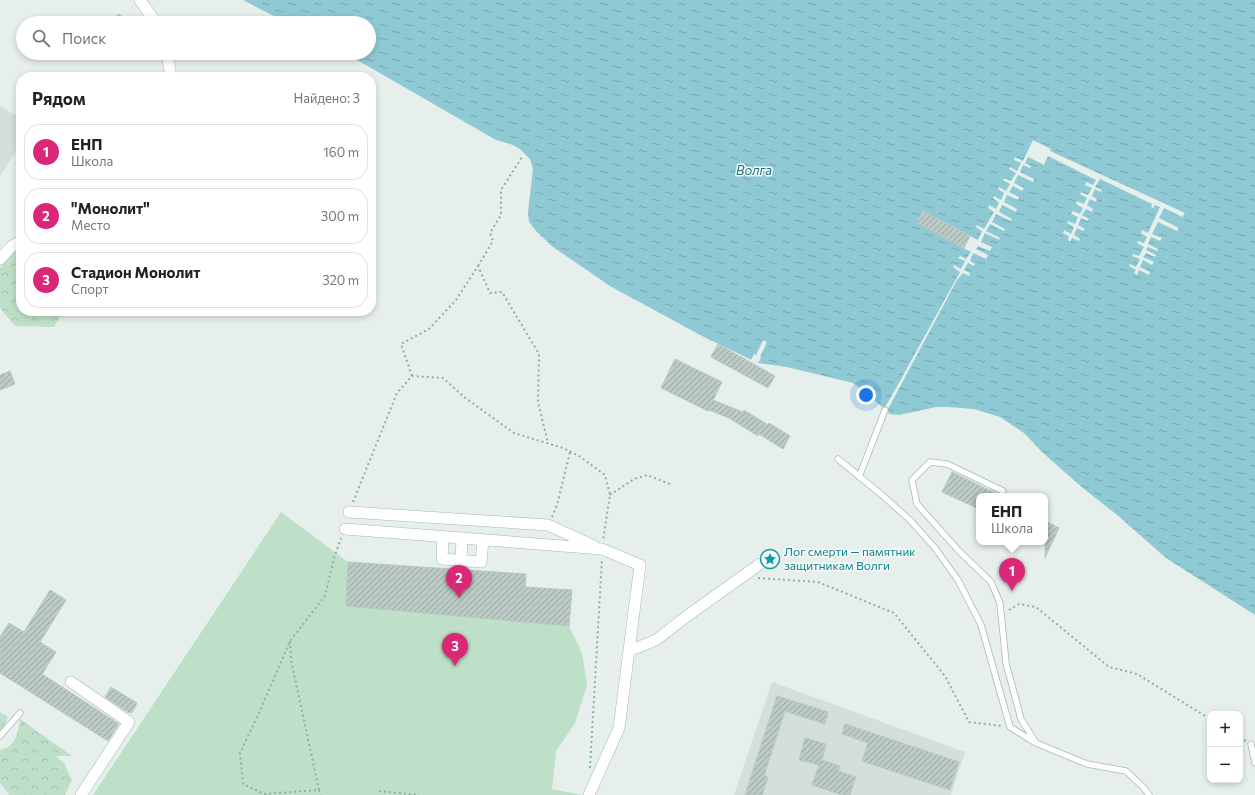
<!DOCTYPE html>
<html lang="ru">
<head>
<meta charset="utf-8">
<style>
  :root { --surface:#fff; --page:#f6f6f6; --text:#222; --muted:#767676; --line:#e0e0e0; --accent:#db2777 }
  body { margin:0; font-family:Commissioner,sans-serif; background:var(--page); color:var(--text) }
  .controls { position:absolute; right:12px; bottom:12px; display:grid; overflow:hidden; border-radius:8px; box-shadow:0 2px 6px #0003 }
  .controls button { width:36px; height:36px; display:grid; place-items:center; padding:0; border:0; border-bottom:1px solid var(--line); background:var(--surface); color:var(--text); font:20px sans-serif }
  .you { position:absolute; left:866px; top:395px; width:14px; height:14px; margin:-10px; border:3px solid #fff; border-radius:50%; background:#1a73e8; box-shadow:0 0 0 6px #1a73e833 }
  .badge { display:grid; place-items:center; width:26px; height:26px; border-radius:50%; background:var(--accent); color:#fff; font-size:13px; font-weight:700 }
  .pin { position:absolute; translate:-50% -33px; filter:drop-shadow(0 1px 2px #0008) }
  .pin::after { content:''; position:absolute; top:21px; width:14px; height:12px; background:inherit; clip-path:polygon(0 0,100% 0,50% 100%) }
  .popup { position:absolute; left:976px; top:493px; width:72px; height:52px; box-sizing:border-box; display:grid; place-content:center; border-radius:8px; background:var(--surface); filter:drop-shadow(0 1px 3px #0005); font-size:13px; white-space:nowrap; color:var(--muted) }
  .popup b { font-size:15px; color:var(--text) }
  .popup::after { content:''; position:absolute; left:50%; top:100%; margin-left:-8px; border:8px solid transparent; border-top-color:var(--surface) }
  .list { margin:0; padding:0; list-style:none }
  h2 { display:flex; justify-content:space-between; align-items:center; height:52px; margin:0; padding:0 16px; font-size:17px }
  h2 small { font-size:13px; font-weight:400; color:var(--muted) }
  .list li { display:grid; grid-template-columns:26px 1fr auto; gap:12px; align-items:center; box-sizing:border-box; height:56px; margin:0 8px 8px; padding:0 8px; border:1px solid var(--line); border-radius:16px }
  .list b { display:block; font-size:15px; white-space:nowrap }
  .list p { margin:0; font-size:13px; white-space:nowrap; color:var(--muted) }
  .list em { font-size:13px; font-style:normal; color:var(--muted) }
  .icon { flex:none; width:22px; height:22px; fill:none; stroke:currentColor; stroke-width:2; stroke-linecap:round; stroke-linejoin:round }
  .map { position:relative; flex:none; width:1255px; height:795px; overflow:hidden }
  .search { position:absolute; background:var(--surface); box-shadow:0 2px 6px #0003; left:16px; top:16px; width:360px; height:44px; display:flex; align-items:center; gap:10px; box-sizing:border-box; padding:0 14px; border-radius:22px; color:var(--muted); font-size:15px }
  .panel { position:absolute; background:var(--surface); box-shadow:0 2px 6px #0003; left:16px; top:72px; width:360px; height:244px; border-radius:16px }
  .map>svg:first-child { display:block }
  .built { fill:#d4dfda }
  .green { fill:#bfe0c8 }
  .forest { fill:url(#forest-crowns) }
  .water { fill:url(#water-ripples) }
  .pier { fill:#e6efeb }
  .building { fill:url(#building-hatch); stroke:#b8c9c2 }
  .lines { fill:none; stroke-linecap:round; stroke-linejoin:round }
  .lane-casing { stroke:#a8b8b2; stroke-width:7 }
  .street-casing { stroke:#a8b8b2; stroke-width:12 }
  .path { stroke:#86b3a5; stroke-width:2; stroke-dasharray:2 3; stroke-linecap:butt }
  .lane { stroke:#fff; stroke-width:5.5 }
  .street { stroke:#fff; stroke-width:11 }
  .labels { text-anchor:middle; stroke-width:3; stroke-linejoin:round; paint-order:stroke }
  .culture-label { font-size:12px; fill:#0d838f; stroke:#f7fbf9; text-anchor:start }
  .water-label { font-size:13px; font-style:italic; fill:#1c6f80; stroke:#f7fbf9 }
</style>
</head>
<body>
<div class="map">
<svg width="1255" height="795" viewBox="0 0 1255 795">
  <defs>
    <pattern id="forest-crowns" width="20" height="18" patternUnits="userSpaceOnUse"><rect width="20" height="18" fill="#bfe0c8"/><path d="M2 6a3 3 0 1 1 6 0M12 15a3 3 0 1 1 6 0" fill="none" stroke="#a4c1ad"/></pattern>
    <pattern id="water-ripples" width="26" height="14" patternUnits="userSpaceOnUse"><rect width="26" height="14" fill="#8ec9d4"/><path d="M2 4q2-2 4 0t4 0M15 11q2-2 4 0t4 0" fill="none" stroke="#74a5ad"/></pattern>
    <pattern id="building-hatch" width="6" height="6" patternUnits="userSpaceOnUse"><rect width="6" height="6" fill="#bbcac4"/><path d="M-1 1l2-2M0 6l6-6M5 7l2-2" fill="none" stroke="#98a6a0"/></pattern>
  </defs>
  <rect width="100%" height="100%" fill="#e6efeb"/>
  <path class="built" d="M0,106L21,118V143L0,176Z
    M772,682L965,752L951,795H734Z"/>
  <path class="green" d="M281,512L348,562L526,574L525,587L572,590L569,626L582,653L587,685L575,723L556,751L552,789L582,795H93Z"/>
  <path class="forest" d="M21,247V311H63L54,327L15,326L0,308V268L13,250Z
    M0,712L8,717L0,736Z
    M20,719L72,756H56L64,763L72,780L65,795H9L0,783V750C16,747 18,733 20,719Z"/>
  <path class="water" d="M243,0H1255V615L1166,558L1116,514L1084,489L1042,452L1024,433L1000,417L974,409L949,407H936L899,415L890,414L863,390L853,383L787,367L758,363L704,337L610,286L553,247L537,232L529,222L528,212L533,169L530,159L520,149L513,145L496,140L345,53H369V23H287Z"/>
  <path class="pier" d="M1033,140L1051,149L1050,151L1185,213L1182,217L1164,208L1159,218L1179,228L1177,231L1158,222L1152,234L1162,238L1160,241L1151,237L1148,244L1158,249L1157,251L1148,247L1146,250L1156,255L1155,257L1146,253L1143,257L1154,262L1152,265L1143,260L1140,267L1150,272L1149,275L1139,270L1137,275L1134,273L1136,270L1129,266L1130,264L1136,267L1140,259L1132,256L1133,254L1139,256L1144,247L1137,243L1138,241L1144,243L1147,237L1141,233L1142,230L1148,233L1160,207L1155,205L1153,208L1151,207L1152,204L1100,179L1095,187L1102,190L1101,192L1095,189L1092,196L1097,199L1096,202L1090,199L1087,205L1093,209L1092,212L1086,209L1082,215L1089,219L1088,221L1081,218L1078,225L1085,229L1083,231L1077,228L1074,235L1080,239L1079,241L1072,238L1070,242L1068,240L1069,236L1063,233L1064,230L1071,234L1074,227L1067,223L1068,221L1075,224L1078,217L1071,214L1073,211L1080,214L1083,208L1076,204L1077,201L1084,204L1087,198L1080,194L1081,192L1088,195L1092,188L1085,185L1086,182L1093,185L1096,180L1048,156L1044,165L1028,157L1025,163L1031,166L1030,168L1023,165L1020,172L1034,179L1033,182L1018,175L1014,183L1024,188L1022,191L1013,186L1009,192L1019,197L1018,200L1007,195L1004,202L1017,209L1016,212L1002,205L999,212L1012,219L1011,221L996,214L992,222L1005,229L1004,231L990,224L986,231L1000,238L999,240L985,233L981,242L992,247L990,251L978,246L976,249L988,255L986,259L973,253L970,261L975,264L974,266L968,263L964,270L970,273L969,276L963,273L957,280L887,411L884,409L895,390L960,272L953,267L954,265L961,269L965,261L958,258L960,256L966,259L971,252L917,223L923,211L978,240L982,231L976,227L977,225L984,229L994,212L988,208L989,205L996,209L999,203L993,198L994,196L1001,200L1004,193L998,189L999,187L1006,191L1010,184L1003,180L1004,178L1011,181L1016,173L1009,169L1010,167L1017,171L1021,163L1014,160L1015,157L1023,161Z
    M763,340L767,342L760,357L761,358L758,363L751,360L754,354L756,355Z"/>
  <path class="building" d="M118,14L134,23H113Z
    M923,211L970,236L964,248L917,223Z
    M718,344L775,376L768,388L711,357Z
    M675,359L722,382L713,400L743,412L744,410L768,425L769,423L790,436L783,449L759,434L758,436L729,418L709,410L708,411L661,388Z
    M10,371L15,384L0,390V375Z
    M952,472L1001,496H979V509L942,492Z
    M1045,521L1059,528L1045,558Z
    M348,562L526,574L525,587L572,590L569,626L346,606Z
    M50,590L66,600L40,642L56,652L42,674L119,724L108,741L0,673V637L9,623L24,632Z
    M111,687L137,703L132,713L130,712L129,713L105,697Z
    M777,696L828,712L825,724L785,711L764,776L768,777L762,795H745Z
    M845,724L959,762L950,790L862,761L868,743L842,734Z
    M805,738L826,744L822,760L840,766L838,771L856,777L850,795H842L812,785L819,765L799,760Z"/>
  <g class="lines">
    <g class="lane-casing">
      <path id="lane" d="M838,459L882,495L910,520L935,548L958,580L981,625L1010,727L1034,742
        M859,477L885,410
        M1003,491L947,464L930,462L912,480L917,504L959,551L991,582L1000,603L1006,663L1021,719L1036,743L1087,764L1126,771L1143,787L1149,795
        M0,736L20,713
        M1251,744L1255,763"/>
    </g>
    <g class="street-casing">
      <path id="street" d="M140,0L156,23
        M167,53L171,77
        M0,259L11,247L21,241
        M349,512L548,525L594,546
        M345,529L602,549L640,565L619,728L589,795
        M443,537L442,559L481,562L483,540
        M461,560L462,538
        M629,651L656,640L687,616L760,564
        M71,682L129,722L81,795"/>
    </g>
    <path class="path" d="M478,266L493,241L490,233L501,215V190L522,157
      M412,376L401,344L429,329L456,300L478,266L490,293L502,292L539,354L538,402L548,443
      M610,495L634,479L647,475L672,485
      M353,502L397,393L412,376L443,378L464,397L514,433L563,448L579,456L605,475L610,495L603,540
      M552,517L557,505L570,452
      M758,578L818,582L894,613L945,676L969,722L1003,726
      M1009,610L1019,604L1036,607L1109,667L1137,674L1210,719
      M290,641L291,660L319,790L264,794L243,784L240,753L259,713L290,641L325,596L334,558L341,538
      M1240,737L1246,741
      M590,768L602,559
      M319,790L321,795
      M379,791L419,795"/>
    <use href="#lane" class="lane"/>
    <use href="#street" class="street"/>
  </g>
  <defs>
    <g id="sight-ring" transform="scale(1)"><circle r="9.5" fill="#f7fbf9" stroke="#0f9aa8" stroke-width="1.5"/><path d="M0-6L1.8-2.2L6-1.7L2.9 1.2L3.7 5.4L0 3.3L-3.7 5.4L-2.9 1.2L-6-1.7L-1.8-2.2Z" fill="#0f9aa8"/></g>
  </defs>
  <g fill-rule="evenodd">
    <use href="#sight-ring" x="770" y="559"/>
  </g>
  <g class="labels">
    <g class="culture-label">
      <text x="784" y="556">Лог смерти — памятник<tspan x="784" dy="14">защитникам Волги</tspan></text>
    </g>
    <g class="water-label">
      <text x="754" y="175">Волга</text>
    </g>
  </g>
</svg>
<div class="controls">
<button>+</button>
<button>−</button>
</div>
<div class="you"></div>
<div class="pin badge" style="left:1012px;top:591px">1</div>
<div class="popup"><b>ЕНП</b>Школа</div>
<div class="pin badge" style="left:459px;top:598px">2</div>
<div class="pin badge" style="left:455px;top:666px">3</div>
<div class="search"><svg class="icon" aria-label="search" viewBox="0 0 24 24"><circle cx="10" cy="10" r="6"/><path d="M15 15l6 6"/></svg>Поиск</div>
<section class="panel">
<h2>Рядом<small>Найдено: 3</small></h2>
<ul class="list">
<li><span class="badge">1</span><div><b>ЕНП</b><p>Школа</p></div><em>160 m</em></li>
<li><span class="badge">2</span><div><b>&quot;Монолит&quot;</b><p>Место</p></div><em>300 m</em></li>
<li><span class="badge">3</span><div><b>Стадион Монолит</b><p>Спорт</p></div><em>320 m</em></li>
</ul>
</section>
</div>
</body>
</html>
